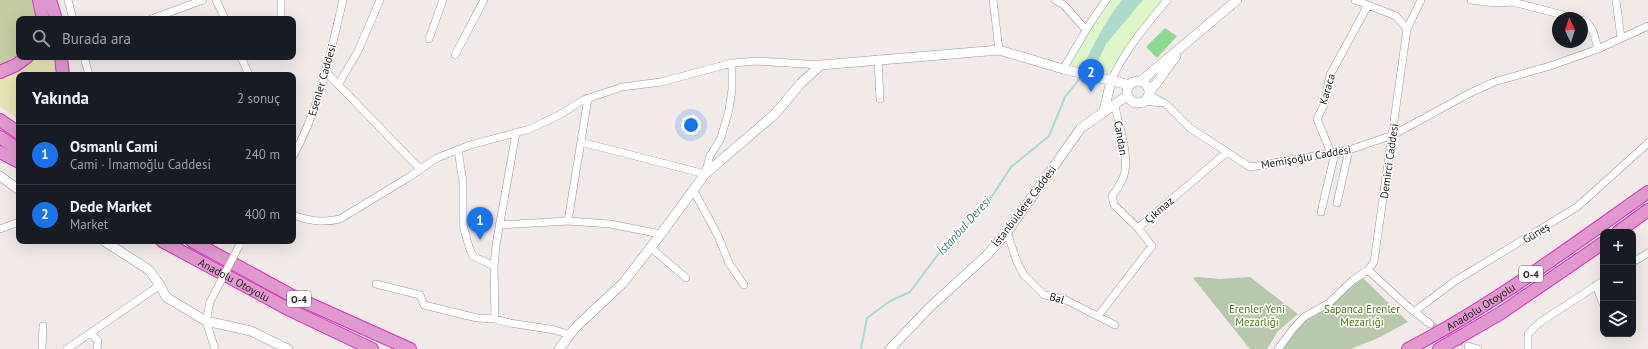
<!DOCTYPE html>
<html lang="tr">
<head>
<meta charset="utf-8">
<style>
  :root { --surface:#171b24; --page:#20242c; --text:#f1f3f6; --muted:#9ea1a6; --line:#363941; --accent:#1a73e8 }
  body { margin:0; font-family:"PT Sans",sans-serif; background:var(--page); color:var(--text) }
  .controls { position:absolute; right:12px; bottom:12px; display:grid; overflow:hidden; border-radius:8px; box-shadow:0 4px 16px #0002 }
  .controls button { width:36px; height:36px; display:grid; place-items:center; padding:0; border:0; border-bottom:1px solid var(--line); background:var(--surface); color:var(--text); font:20px sans-serif }
  .compass { position:absolute; left:1552px; top:12px; width:36px; height:36px; border-radius:50%; background:var(--surface); box-shadow:0 4px 16px #0002; rotate:356deg }
  .you { position:absolute; left:691px; top:125px; width:14px; height:14px; margin:-10px; border:3px solid #fff; border-radius:50%; background:#1a73e8; box-shadow:0 0 0 6px #1a73e833 }
  .badge { display:grid; place-items:center; width:26px; height:26px; border-radius:50%; background:var(--accent); color:#fff; font-size:13px; font-weight:700 }
  .pin { position:absolute; translate:-50% -33px; filter:drop-shadow(0 1px 2px #0008) }
  .pin::after { content:''; position:absolute; top:21px; width:14px; height:12px; background:inherit; clip-path:polygon(0 0,100% 0,50% 100%) }
  .list { margin:0; padding:0; list-style:none }
  h2 { display:flex; justify-content:space-between; align-items:center; height:52px; margin:0; padding:0 16px; font-size:17px }
  h2 small { font-size:13px; font-weight:400; color:var(--muted) }
  .list li { display:grid; grid-template-columns:26px 1fr auto; gap:12px; align-items:center; box-sizing:border-box; height:60px; padding:0 16px; border-top:1px solid var(--line) }
  .list b { display:block; font-size:15px; white-space:nowrap }
  .list p { margin:0; font-size:13px; white-space:nowrap; color:var(--muted) }
  .list em { font-size:13px; font-style:normal; color:var(--muted) }
  .icon { flex:none; width:22px; height:22px; fill:none; stroke:currentColor; stroke-width:2; stroke-linecap:round; stroke-linejoin:round }
  .map { position:relative; flex:none; width:1648px; height:349px; overflow:hidden }
  .search { position:absolute; background:var(--surface); box-shadow:0 4px 16px #0002; left:16px; top:16px; width:280px; height:44px; display:flex; align-items:center; gap:10px; box-sizing:border-box; padding:0 14px; border-radius:8px; color:var(--muted); font-size:15px }
  .panel { position:absolute; background:var(--surface); box-shadow:0 4px 16px #0002; left:16px; top:72px; width:280px; height:172px; border-radius:8px }
  .map>svg:first-child { display:block }
  .grass { fill:#e6e3b4 }
  .forest { fill:#c6cca1 }
  .cemetery { fill:#b7c8ac }
  .park { fill:#dff6cb }
  .pitch { fill:#8ed892 }
  .water { fill:#aedacb }
  .lines { fill:none; stroke-linecap:round; stroke-linejoin:round }
  .stream { stroke:#aedacb; stroke-width:2 }
  .minor-tunnel { stroke:#c7c2c1; stroke-width:7; stroke-dasharray:7 3.5; stroke-linecap:butt }
  .minor-casing { stroke:#989898; stroke-width:8 }
  .tertiary-casing { stroke:#989898; stroke-width:10 }
  .motorway-casing { stroke:#cd38be; stroke-width:14 }
  .minor { stroke:#fff; stroke-width:7 }
  .tertiary { stroke:#fff; stroke-width:9 }
  .motorway { stroke:#e098ce; stroke-width:12 }
  .minor-bridge-casing { stroke:#989898; stroke-width:8; stroke-linecap:butt }
  .minor-bridge { stroke:#fff; stroke-width:7 }
  .labels { text-anchor:middle; stroke-width:3; stroke-linejoin:round; paint-order:stroke }
  .shield { fill:#fff; stroke:#646464; stroke-width:1 }
  .shield-label { font-size:10px; font-weight:bold; fill:#212121 }
  .street-label { font-size:11px; fill:#212121; stroke:#fff }
  .park-label { font-size:11px; fill:#457916; stroke:#fff }
  .water-label { font-size:12px; font-style:italic; fill:#417c78; stroke:#fff }
</style>
</head>
<body>
<div class="map">
<svg width="1648" height="349" viewBox="0 0 1648 349">
  <rect width="100%" height="100%" fill="#f1eae9"/>
  <path class="grass" d="M33,57H55L57,75H19V120L0,106V78C13,73 23,67 33,57Z"/>
  <path class="forest" d="M0,0H33L36,12V19H19V55L0,65Z"/>
  <path class="cemetery" d="M1197,277L1220,279L1250,277L1298,314L1278,331L1267,349H1250L1193,278Z
    M1363,278L1408,322L1378,338L1351,349H1280L1306,319L1334,301Z"/>
  <path class="park" d="M1112,0H1122C1105,21 1093,46 1081,70L1067,66Z
    M1143,0H1169L1107,73L1092,74L1106,44Z"/>
  <path class="pitch" d="M1165,28L1177,36L1157,58L1146,47Z"/>
  <path class="water" d="M1122,0H1143L1106,44L1092,74L1081,70C1093,46 1105,21 1122,0Z"/>
  <g class="lines">
    <path class="stream" d="M861,349L867,318L890,301L910,292L942,249L985,207L1011,167L1049,136L1065,97L1081,77"/>
    <path class="minor-tunnel" d="M1430,324L1468,346"/>
    <g class="minor-casing">
      <path id="minor" d="M68,0L73,19
        M216,0L225,19
        M281,0V19
        M993,0L999,50
        M1055,0L1064,5L1086,30
        M1355,0L1396,16L1407,29L1374,262L1368,270L1406,305L1430,324
        M1471,0L1496,3L1513,2
        M1510,0L1513,2L1575,18
        M1616,0L1621,38
        M151,19L203,0
        M1582,20C1593,23 1595,39 1598,49
        M1407,29L1421,0
        M429,39L443,0
        M455,55L484,0
        M84,57L89,75
        M241,57L249,75
        M878,59L880,99
        M1063,69L1091,22L1106,0
        M326,72L420,169
        M1112,79C1125,49 1147,25 1167,0
        M338,85L358,51L380,0
        M1149,95L1166,104L1190,128L1250,167L1349,150L1393,135L1468,94L1494,82L1550,66L1598,49L1648,26
        M1145,101L1160,103
        M1115,106C1119,127 1128,149 1125,171C1124,180 1117,189 1112,196L1114,205L1138,228
        M581,142L705,174L710,156L721,138L729,110L732,89V63
        M458,150L463,182V225L469,247L473,256L494,266
        M1331,153L1317,119L1324,105L1330,75L1368,5
        M293,156C320,108 330,54 343,0
        M694,191L718,236L729,263L744,285
        M1337,203L1349,150
        M1321,212L1335,153
        M293,215C310,221 323,223 340,219L409,177L437,158L470,145L530,129L561,114L583,100L622,87L661,82L732,63L756,61L821,65
        M568,221L588,98
        M499,225L568,221L610,224L661,234
        M0,229L19,222
        M1007,232L1017,262L1024,275L1044,295L1064,299L1115,325
        M650,247L686,278
        M1633,262L1648,253
        M376,284L420,295L424,305L477,318L495,319L510,323L555,330L570,335
        M1596,285L1603,304
        M210,302L206,321L215,349
        M1415,311L1455,281L1577,207L1648,143
        M1098,316L1152,246L1138,228L1227,152
        M495,319L494,266L496,245L516,133
        M92,334L98,341L97,349
        M1468,346L1478,349
        M42,349L43,326
        M67,349L160,285
        M1278,349L1293,329L1304,317L1329,303L1353,280L1368,270
        M1528,349V334L1539,323L1603,281"/>
    </g>
    <g class="tertiary-casing">
      <path id="tertiary" d="M1127 92a11 11 0 1 1 22 0a11 11 0 1 1-22 0Z
        M1141,81L1237,0
        M1150,92L1176,56
        M1104,111L1110,85
        M0,176L19,190
        M104,241L149,270L160,285L166,297L206,321L251,331L288,349
        M559,349L576,327L623,283L661,234L705,174L775,114L801,83L821,65L999,50L1063,69L1130,85
        M890,349L929,308L987,255L1007,232L1081,128L1128,95"/>
    </g>
    <g class="motorway-casing">
      <g id="motorway">
        <path d="M39,0L43,19"/>
        <path d="M50,0L56,19"/>
        <path d="M61,57L63,75"/>
        <path d="M0,72L16,65L27,57"/>
        <path d="M0,120L19,133"/>
        <path d="M0,137L19,150"/>
        <path d="M0,152L19,162"/>
        <path d="M1618,232L1648,210"/>
        <path id="s1" d="M162,241L290,310L372,349"/>
        <path d="M192,241L294,297L410,349"/>
        <path id="s2" d="M1408,349C1493,305 1570,247 1648,192"/>
        <path d="M1439,349L1501,313L1603,243"/>
      </g>
    </g>
    <use href="#minor" class="minor"/>
    <use href="#tertiary" class="tertiary"/>
    <use href="#motorway" class="motorway"/>
    <g class="minor-bridge-casing">
      <path id="minor-bridge" d="M210,302L239,246"/>
    </g>
    <use href="#minor-bridge" class="minor-bridge"/>
  </g>
  <g class="labels">
    <g class="shield">
      <rect x="1519" y="266" width="24" height="16" rx="3"/>
      <rect x="287" y="291" width="24" height="16" rx="3"/>
    </g>
    <g class="shield-label">
      <text x="1531" y="278">O-4</text>
      <text x="299" y="303">O-4</text>
    </g>
    <g class="street-label">
      <text transform="translate(322 80) rotate(-74)" y="4">Esenler Caddesi</text>
      <text transform="translate(1327 89) rotate(-74)" y="4">Karaca</text>
      <text transform="translate(1121 138) rotate(80)" y="4">Candan</text>
      <text transform="translate(1306 157) rotate(-10)" y="4">Memişoğlu Caddesi</text>
      <text transform="translate(1389 161) rotate(-82)" y="4">Demirci Caddesi</text>
      <text transform="translate(1024 206) rotate(-53)" y="4">İstanbuldere Caddesi</text>
      <text transform="translate(1159 210) rotate(-41)" y="4">Çıkmaz</text>
      <text transform="translate(1536 233) rotate(-31)" y="4">Güneş</text>
      <text dy="4" stroke="none"><textPath href="#s1" startOffset="82">Anadolu Otoyolu</textPath></text>
      <text transform="translate(1057 298) rotate(16)" y="4">Bal</text>
      <text dy="4" stroke="none"><textPath href="#s2" startOffset="84">Anadolu Otoyolu</textPath></text>
    </g>
    <g class="park-label">
      <text x="1257" y="313">Erenler Yeni<tspan x="1257" dy="13">Mezarlığı</tspan></text>
      <text x="1362" y="313">Sapanca Erenler<tspan x="1362" dy="13">Mezarlığı</tspan></text>
    </g>
    <g class="water-label">
      <text transform="translate(964 226) rotate(-48)" y="4">İstanbul Deresi</text>
    </g>
  </g>
</svg>
<div class="controls">
<button>+</button>
<button>−</button>
<button><svg class="icon" aria-label="layers" viewBox="0 0 24 24"><path d="M12 4l9 5-9 5-9-5zM3 14l9 5 9-5"/></svg></button>
</div>
<svg class="compass" viewBox="-18 -18 36 36"><path d="M0-13l5 13h-10z" fill="#e53935"/><path d="M0 13l5-13h-10z" fill="#9ea1a6"/></svg>
<div class="you"></div>
<div class="pin badge" style="left:480px;top:240px">1</div>
<div class="pin badge" style="left:1091px;top:92px">2</div>
<div class="search"><svg class="icon" aria-label="search" viewBox="0 0 24 24"><circle cx="10" cy="10" r="6"/><path d="M15 15l6 6"/></svg>Burada ara</div>
<section class="panel">
<h2>Yakında<small>2 sonuç</small></h2>
<ul class="list">
<li><span class="badge">1</span><div><b>Osmanlı Cami</b><p>Cami · İmamoğlu Caddesi</p></div><em>240 m</em></li>
<li><span class="badge">2</span><div><b>Dede Market</b><p>Market</p></div><em>400 m</em></li>
</ul>
</section>
</div>
</body>
</html>
